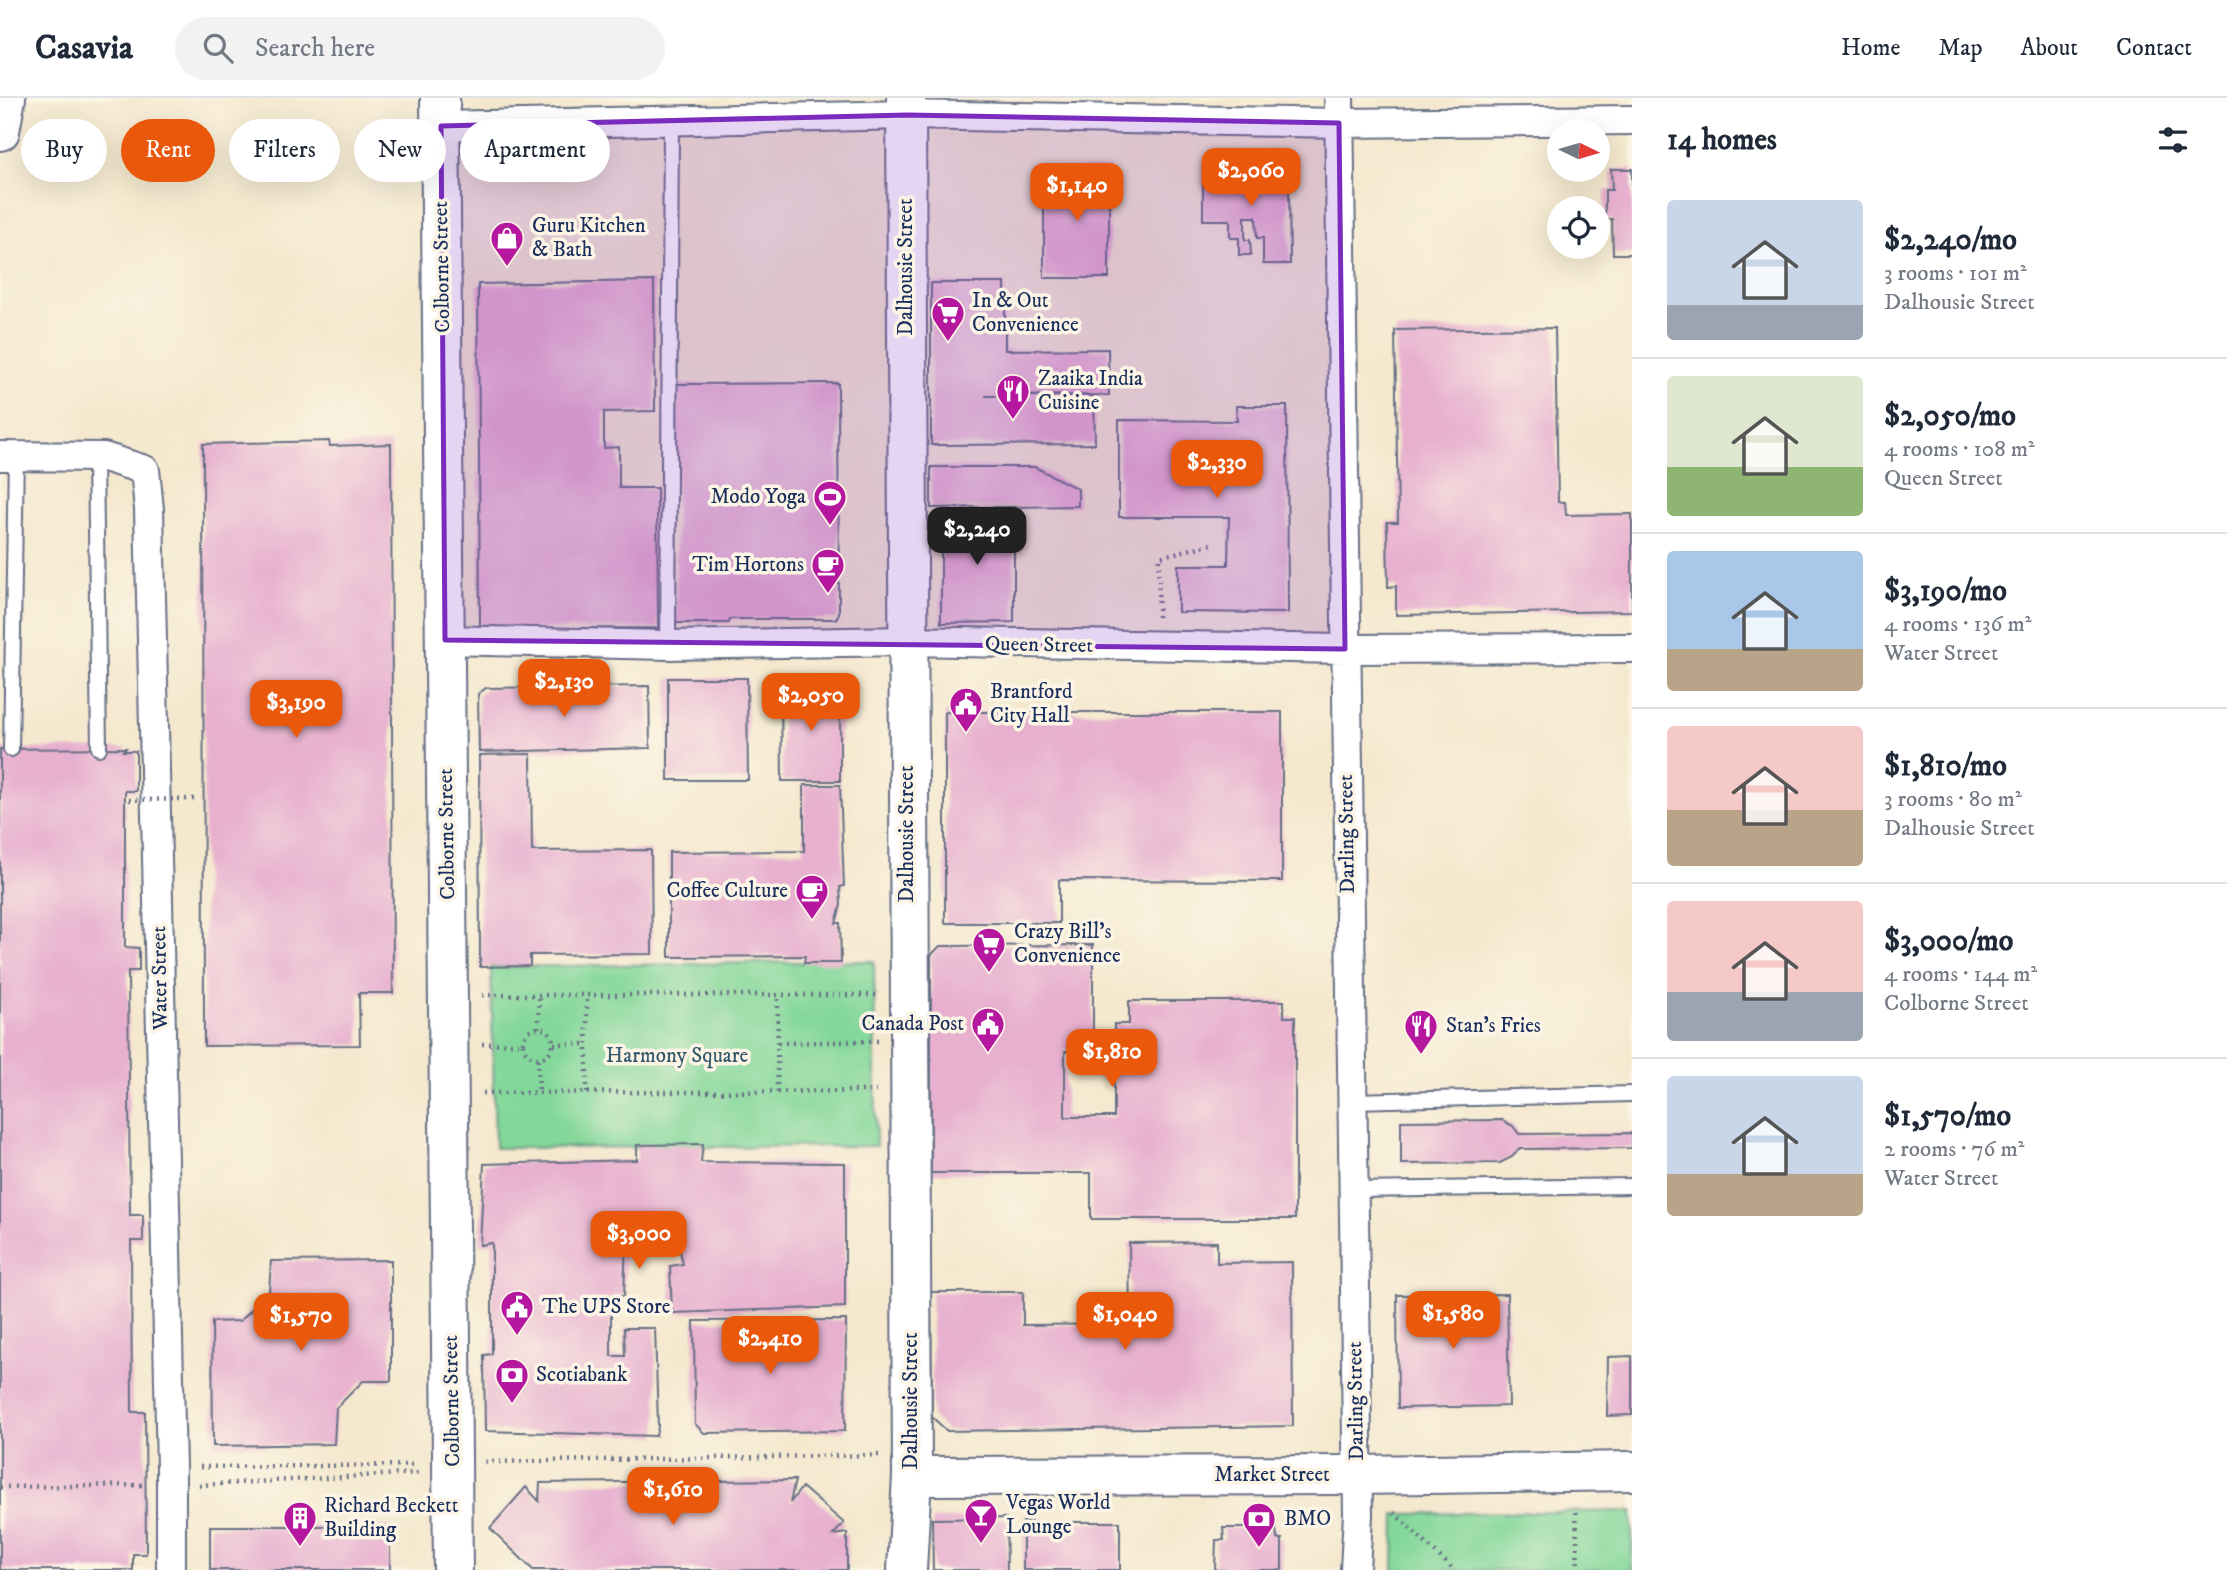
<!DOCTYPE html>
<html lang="en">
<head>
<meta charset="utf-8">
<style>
	body { margin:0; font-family:"IM FELL DW Pica",serif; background:#f2f2f3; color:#1f2937; height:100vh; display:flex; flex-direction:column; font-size:26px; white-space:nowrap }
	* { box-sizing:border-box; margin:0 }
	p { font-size:23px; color:#747a83 }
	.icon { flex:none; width:38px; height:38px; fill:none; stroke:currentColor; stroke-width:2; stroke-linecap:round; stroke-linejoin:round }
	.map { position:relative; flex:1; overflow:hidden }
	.drawer { display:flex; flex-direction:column; background:#fff; width:595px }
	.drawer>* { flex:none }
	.top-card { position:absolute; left:21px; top:21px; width:665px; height:63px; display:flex; gap:14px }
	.needle { width:46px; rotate:95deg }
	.fabs { position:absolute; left:1547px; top:21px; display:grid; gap:14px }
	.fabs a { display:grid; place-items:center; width:63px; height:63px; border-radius:50%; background:#fff; box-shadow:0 7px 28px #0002; font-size:35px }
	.price { position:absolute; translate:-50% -60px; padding:0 16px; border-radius:14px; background:#ea580c; color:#fff; font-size:23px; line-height:46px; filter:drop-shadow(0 2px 4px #0008) }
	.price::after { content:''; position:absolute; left:50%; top:42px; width:21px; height:16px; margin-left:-10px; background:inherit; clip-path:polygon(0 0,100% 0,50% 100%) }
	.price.current { background:#222; color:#fff }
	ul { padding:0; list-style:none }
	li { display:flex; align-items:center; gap:21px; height:175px; padding:0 35px }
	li+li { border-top:2px solid #e0e1e3 }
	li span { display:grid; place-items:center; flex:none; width:196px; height:140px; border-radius:7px; color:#555 }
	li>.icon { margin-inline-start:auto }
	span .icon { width:84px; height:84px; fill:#fffc; stroke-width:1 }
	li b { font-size:30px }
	h2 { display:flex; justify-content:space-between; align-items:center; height:84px; padding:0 35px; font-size:30px }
	.chip { padding:0 24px; border-radius:32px; background:#fff; box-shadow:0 7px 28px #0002; font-size:24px; line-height:63px }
	.chip.current { background:#ea580c; color:#fff }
	header { display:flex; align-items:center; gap:42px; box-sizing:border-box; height:98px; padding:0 35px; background:#fff; border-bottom:2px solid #e0e1e3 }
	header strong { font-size:33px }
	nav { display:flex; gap:38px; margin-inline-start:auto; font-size:24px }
	.search { width:490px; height:63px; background:#f2f2f3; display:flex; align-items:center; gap:18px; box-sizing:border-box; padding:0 24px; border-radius:38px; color:#747a83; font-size:26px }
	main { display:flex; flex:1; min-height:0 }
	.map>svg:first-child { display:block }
</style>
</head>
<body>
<header>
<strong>Casavia</strong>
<div class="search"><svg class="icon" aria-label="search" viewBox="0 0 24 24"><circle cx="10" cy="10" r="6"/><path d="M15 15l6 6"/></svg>Search here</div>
<nav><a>Home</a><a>Map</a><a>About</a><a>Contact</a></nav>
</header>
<main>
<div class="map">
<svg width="1632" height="1472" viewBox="0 0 1632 1472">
	<rect width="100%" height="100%" fill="#fcf5e5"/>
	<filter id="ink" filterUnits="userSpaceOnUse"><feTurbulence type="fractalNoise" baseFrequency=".0143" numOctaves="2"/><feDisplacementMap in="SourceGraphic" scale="14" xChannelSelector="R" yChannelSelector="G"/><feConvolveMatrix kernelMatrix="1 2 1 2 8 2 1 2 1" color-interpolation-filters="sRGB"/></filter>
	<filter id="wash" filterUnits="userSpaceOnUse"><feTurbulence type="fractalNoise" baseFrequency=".00686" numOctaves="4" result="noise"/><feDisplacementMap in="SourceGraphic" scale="28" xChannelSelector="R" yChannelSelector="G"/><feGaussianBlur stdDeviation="1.57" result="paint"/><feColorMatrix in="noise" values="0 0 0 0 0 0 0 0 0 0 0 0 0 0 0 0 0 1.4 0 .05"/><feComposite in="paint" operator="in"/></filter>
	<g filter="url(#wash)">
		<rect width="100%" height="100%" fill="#f4e8ce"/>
		<!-- green -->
		<path fill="#83d79a" stroke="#4f837c" stroke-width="2" d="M874,863L876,1048L495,1050L491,869Z
			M1632,1413V1472H1394L1395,1416Z"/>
		<g id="blocks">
			<!-- building -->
			<path fill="#e7b0cf" d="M1044,70H1109V180H1044Z
				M1203,70L1247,73V70H1286L1285,90H1289L1290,166H1263V140H1257L1256,119H1245V142H1250L1251,157H1239V140H1230V122H1203Z
				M1611,71H1632V156H1613L1612,121H1605V92H1612Z
				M654,183L655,313L604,314V350L619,349V390H657L658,530L480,531L478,186Z
				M931,185H1005V252L1108,251L1109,297L985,298H1094L1095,346L931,347Z
				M1555,230L1558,404H1565L1566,417L1632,416V513L1396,517V488L1388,489L1387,424H1398L1395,232Z
				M838,285L839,515L836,521H730L729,525H676V286Z
				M1236,308H1287L1288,515L1178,514V467H1228L1229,419H1119V322L1237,323Z
				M329,343L330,348L391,346L393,895H359L360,947L204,948L203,346Z
				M931,369H1035L1078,391V408L931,410Z
				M941,413H1014V524L941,525Z
				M668,580H747L748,682H668Z
				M781,586H832L840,591V683H782Z
				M649,588L650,650L479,654L478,596L486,590Z
				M945,614H1282V783L1059,782V825H945Z
				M126,650L123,653H136V693H125V849L139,850V873H128L130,1117H143V1143H131L132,1314H145L146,1456H133V1472H0V651Z
				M531,656L532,753L651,752L652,856L530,857V868L480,869L479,657Z
				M804,687H840L844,788L840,789L841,807L836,825H840L841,865H804L805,858L669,859V754L804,753Z
				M1093,847V953H1065V1019H1114V926H1129V903H1284V919H1295V1121H1091V1075H931V857L940,848Z
				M1502,1022L1513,1028L1519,1036L1632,1035V1050L1519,1051L1512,1059L1500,1065L1401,1066V1023Z
				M703,1046L701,1064L845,1065V1209L672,1215L670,1168L683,1166L678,1145L626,1144L624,1198H611V1258H625L624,1230H655L658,1328L656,1338L485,1333L484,1257L492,1256V1145L480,1147L484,1066L637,1062V1047Z
				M1217,1144V1165L1292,1164L1293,1328L947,1333L932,1319L931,1194H1023V1227L1130,1226L1129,1145Z
				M391,1162V1283H363L336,1310L334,1346L213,1348L212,1224L240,1223L269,1194L271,1163Z
				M1507,1196L1509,1308L1398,1310L1397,1197Z
				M846,1222L845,1333L704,1335L695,1326L694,1223Z
				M1632,1258V1317L1607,1318L1608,1259Z
				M795,1382L790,1405L802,1389L844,1425L833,1437L847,1435V1472H533L490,1430L526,1389L539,1403L540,1385Z
				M1006,1420L1007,1472H933L932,1421Z
				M1023,1424H1120V1472H1023Z
				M210,1428H390V1472H210Z
				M1223,1430H1276L1277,1441H1282V1472H1215L1216,1442H1224Z"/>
		</g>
	</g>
	<g filter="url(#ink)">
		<use href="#blocks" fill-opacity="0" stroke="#677085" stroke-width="2"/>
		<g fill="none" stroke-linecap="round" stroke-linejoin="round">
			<defs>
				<path id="service" d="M95,359L99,650
					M668,547L671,24
					M11,651L16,358
					M1351,1003L1632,996
					M1352,1092L1632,1088"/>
				<path id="minor" d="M1339,0L1358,1416L1355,1472
					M441,28L907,17L1339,25L1632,22
					M0,358L104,359L145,372L149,411L171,1370V1472
					M445,542L668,547L906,543L1345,551L1632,550"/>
				<path id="secondary" d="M440,0L453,1472
					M906,0L912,1378L907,1472
					M0,33L6,0
					M912,1378L1357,1377L1632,1373"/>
			</defs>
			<!-- service casing -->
			<use href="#service" stroke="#677085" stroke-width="18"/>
			<!-- minor casing -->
			<use href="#minor" stroke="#677085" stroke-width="32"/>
			<!-- secondary casing -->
			<use href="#secondary" stroke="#677085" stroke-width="42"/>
			<!-- path -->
			<path stroke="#677085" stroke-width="4.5" stroke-dasharray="2 5" stroke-linecap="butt" d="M1158,519L1159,459L1212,446
				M482,897H876
				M523 945a15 15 0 1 1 30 0a15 15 0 1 1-30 0Z
				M538,930L539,897
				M778,945L878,943
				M482,946L523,945
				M554,946H587
				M538,961L539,995
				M777,994L778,897
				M483,995L876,993
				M587,995V898
				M485,1364L879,1357
				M200,1369L417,1367
				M199,1387L418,1375
				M0,1389L142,1387
				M1576,1414L1578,1472
				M1394,1415L1454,1472"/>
			<!-- service -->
			<use href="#service" stroke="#fff" stroke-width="14"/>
			<!-- minor -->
			<use href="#minor" stroke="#fff" stroke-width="28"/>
			<!-- secondary -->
			<use href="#secondary" stroke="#fff" stroke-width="38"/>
			<!-- path-bridge -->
			<path stroke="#677085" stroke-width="4.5" stroke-dasharray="2 5" stroke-linecap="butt" d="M129,702L195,701"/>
		</g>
	</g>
	<!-- marked area -->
	<path fill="#7b2cbf" fill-opacity="0.2" stroke="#7b2cbf" stroke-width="5" stroke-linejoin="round" d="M907,17L1339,25L1345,551L445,542L441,28Z"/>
	<!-- icons -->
	<defs>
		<symbol id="shop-pin" viewBox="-11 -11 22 30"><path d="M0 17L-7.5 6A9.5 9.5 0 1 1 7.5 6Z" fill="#b5179e" stroke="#fcf5e5"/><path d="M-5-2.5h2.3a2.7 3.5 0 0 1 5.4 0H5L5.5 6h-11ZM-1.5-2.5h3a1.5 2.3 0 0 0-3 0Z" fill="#fff"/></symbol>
		<symbol id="supermarket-pin" viewBox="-11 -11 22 30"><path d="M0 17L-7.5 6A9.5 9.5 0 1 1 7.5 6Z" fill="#b5179e" stroke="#fcf5e5"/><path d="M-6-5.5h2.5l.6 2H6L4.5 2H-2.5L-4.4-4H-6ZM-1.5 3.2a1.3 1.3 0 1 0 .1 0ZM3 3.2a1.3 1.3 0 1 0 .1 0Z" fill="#fff"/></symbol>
		<symbol id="restaurant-pin" viewBox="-11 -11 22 30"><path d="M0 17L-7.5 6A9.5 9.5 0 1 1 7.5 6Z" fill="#b5179e" stroke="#fcf5e5"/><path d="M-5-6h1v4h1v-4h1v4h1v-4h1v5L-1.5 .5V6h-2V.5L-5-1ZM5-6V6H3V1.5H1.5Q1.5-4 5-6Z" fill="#fff"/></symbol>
		<symbol id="stadium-pin" viewBox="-11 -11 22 30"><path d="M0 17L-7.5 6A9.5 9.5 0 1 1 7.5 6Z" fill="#b5179e" stroke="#fcf5e5"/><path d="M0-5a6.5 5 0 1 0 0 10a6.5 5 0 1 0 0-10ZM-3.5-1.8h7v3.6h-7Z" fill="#fff"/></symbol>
		<symbol id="cafe-pin" viewBox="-11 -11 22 30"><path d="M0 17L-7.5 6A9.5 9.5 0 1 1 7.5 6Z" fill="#b5179e" stroke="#fcf5e5"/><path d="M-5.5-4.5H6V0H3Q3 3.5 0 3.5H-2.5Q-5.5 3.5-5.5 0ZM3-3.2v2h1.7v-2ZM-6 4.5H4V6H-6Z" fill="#fff"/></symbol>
		<symbol id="civic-pin" viewBox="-11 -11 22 30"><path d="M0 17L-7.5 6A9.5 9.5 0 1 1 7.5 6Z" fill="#b5179e" stroke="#fcf5e5"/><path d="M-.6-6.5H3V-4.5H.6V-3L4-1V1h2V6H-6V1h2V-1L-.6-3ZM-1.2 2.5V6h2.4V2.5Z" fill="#fff"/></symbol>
		<symbol id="bank-pin" viewBox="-11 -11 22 30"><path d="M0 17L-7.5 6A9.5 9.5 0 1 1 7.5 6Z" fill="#b5179e" stroke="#fcf5e5"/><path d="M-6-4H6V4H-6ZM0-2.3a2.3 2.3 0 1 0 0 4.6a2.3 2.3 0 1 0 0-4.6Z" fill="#fff"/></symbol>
		<symbol id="bar-pin" viewBox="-11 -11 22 30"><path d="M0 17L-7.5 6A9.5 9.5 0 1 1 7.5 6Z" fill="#b5179e" stroke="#fcf5e5"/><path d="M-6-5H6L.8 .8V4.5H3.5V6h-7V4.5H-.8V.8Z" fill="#fff"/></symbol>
		<symbol id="building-pin" viewBox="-11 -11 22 30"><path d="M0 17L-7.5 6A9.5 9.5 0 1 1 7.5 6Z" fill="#b5179e" stroke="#fcf5e5"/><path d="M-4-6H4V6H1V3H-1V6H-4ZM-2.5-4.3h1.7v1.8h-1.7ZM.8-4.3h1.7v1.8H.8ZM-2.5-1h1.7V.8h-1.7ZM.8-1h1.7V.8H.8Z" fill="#fff"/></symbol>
	</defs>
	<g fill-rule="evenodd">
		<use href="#shop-pin" x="488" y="121" width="38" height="52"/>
		<use href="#supermarket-pin" x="929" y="196" width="38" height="52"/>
		<use href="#restaurant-pin" x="994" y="274" width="38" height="52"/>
		<use href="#stadium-pin" x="811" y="380" width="38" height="52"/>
		<use href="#cafe-pin" x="809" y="448" width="38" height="52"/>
		<use href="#civic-pin" x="947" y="587" width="38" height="52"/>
		<use href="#cafe-pin" x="793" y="774" width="38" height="52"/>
		<use href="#supermarket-pin" x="970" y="827" width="38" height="52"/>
		<use href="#civic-pin" x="969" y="907" width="38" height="52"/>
		<use href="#restaurant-pin" x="1402" y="909" width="38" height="52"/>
		<use href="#civic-pin" x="498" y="1190" width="38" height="52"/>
		<use href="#bank-pin" x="493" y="1258" width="38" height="52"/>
		<use href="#bar-pin" x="962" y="1398" width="38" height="52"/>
		<use href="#building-pin" x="281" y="1401" width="38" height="52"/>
		<use href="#bank-pin" x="1240" y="1402" width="38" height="52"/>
	</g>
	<g text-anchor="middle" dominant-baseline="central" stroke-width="7" stroke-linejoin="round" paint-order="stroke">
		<!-- poi labels -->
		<g font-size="21" fill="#1b2f5e" stroke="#fcf5e5" text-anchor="start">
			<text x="532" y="128">Guru Kitchen<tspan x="532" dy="24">&amp; Bath</tspan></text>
			<text x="972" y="203">In &amp; Out<tspan x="972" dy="24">Convenience</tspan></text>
			<text x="1038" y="281">Zaaika India<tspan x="1038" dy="24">Cuisine</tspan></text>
			<text x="806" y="399" text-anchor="end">Modo Yoga</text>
			<text x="804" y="467" text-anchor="end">Tim Hortons</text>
			<text x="990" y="594">Brantford<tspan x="990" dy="24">City Hall</tspan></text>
			<text x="788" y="793" text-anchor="end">Coffee Culture</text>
			<text x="1014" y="834">Crazy Bill's<tspan x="1014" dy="24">Convenience</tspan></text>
			<text x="964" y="926" text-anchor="end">Canada Post</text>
			<text x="1446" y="928">Stan's Fries</text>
			<text x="542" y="1209">The UPS Store</text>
			<text x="536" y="1277">Scotiabank</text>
			<text x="1006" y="1405">Vegas World<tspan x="1006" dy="24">Lounge</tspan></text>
			<text x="324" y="1408">Richard Beckett<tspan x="324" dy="24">Building</tspan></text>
			<text x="1284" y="1421">BMO</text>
		</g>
		<!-- street labels -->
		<g font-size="21" fill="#1b2f5e" stroke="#fcf5e5">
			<text transform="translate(442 169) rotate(-91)">Colborne Street</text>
			<text transform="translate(906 169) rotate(-90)">Dalhousie Street</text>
			<text transform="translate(1039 547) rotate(1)">Queen Street</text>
			<text transform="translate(447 736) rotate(-91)">Colborne Street</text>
			<text transform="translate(907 736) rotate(-90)">Dalhousie Street</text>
			<text transform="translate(1347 736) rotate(-91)">Darling Street</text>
			<text transform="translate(160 880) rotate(-91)">Water Street</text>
			<text transform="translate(452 1303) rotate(-91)">Colborne Street</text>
			<text transform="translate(911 1303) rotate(-90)">Dalhousie Street</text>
			<text transform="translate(1356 1303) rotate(-91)">Darling Street</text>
			<text x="1272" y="1377">Market Street</text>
		</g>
		<!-- park labels -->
		<g font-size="21" fill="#35596d" stroke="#fcf5e5">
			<text x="677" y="958">Harmony Square</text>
		</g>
	</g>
</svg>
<div class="fabs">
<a><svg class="needle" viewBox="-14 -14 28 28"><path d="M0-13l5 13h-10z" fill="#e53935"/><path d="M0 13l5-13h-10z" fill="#747a83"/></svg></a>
<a><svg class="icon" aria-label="locate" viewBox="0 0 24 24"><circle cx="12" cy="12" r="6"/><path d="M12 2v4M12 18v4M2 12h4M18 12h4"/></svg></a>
</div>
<b class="price" style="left:1251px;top:110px">$2,060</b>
<b class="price" style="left:1077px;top:125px">$1,140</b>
<b class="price" style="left:1217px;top:402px">$2,330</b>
<b class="price current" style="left:977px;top:469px">$2,240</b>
<b class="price" style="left:564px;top:621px">$2,130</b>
<b class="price" style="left:811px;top:635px">$2,050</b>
<b class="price" style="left:296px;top:642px">$3,190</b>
<b class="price" style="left:1112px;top:991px">$1,810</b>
<b class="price" style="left:639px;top:1173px">$3,000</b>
<b class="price" style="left:1453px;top:1253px">$1,580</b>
<b class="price" style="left:1125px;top:1254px">$1,040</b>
<b class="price" style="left:301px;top:1255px">$1,570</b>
<b class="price" style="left:770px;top:1278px">$2,410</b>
<b class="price" style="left:673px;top:1429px">$1,610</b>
<div class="top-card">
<a class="chip">Buy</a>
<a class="chip current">Rent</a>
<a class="chip">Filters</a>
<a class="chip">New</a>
<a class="chip">Apartment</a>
</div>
</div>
<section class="drawer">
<h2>14 homes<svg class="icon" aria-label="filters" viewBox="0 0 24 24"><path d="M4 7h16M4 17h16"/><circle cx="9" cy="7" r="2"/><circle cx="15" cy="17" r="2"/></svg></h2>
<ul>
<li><span style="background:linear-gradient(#c9d6e8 75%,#9aa5b1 0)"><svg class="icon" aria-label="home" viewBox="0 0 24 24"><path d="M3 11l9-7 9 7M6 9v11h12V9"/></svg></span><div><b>$2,240/mo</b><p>3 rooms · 101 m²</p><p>Dalhousie Street</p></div></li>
<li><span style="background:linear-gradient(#dfe7d0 65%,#8fb573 0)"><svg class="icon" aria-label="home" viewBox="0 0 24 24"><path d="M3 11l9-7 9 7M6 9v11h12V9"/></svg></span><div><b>$2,050/mo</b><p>4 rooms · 108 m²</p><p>Queen Street</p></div></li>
<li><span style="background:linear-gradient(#a9c7e8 70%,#b9a48a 0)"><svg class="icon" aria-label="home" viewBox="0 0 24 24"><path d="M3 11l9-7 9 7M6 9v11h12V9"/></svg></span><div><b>$3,190/mo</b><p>4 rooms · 136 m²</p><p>Water Street</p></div></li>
<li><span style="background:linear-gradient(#f6c9c9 60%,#b9a48a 0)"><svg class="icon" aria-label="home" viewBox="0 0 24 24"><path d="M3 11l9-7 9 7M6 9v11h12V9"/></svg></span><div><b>$1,810/mo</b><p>3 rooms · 80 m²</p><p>Dalhousie Street</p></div></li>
<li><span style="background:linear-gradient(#f6c9c9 65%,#9aa5b1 0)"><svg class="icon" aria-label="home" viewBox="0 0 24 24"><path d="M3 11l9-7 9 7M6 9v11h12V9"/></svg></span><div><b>$3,000/mo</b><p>4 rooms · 144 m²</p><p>Colborne Street</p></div></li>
<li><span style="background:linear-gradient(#c9d6e8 70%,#b9a48a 0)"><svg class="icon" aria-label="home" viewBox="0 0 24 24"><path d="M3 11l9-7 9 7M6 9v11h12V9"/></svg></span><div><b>$1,570/mo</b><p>2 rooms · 76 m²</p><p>Water Street</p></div></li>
</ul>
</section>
</main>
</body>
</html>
